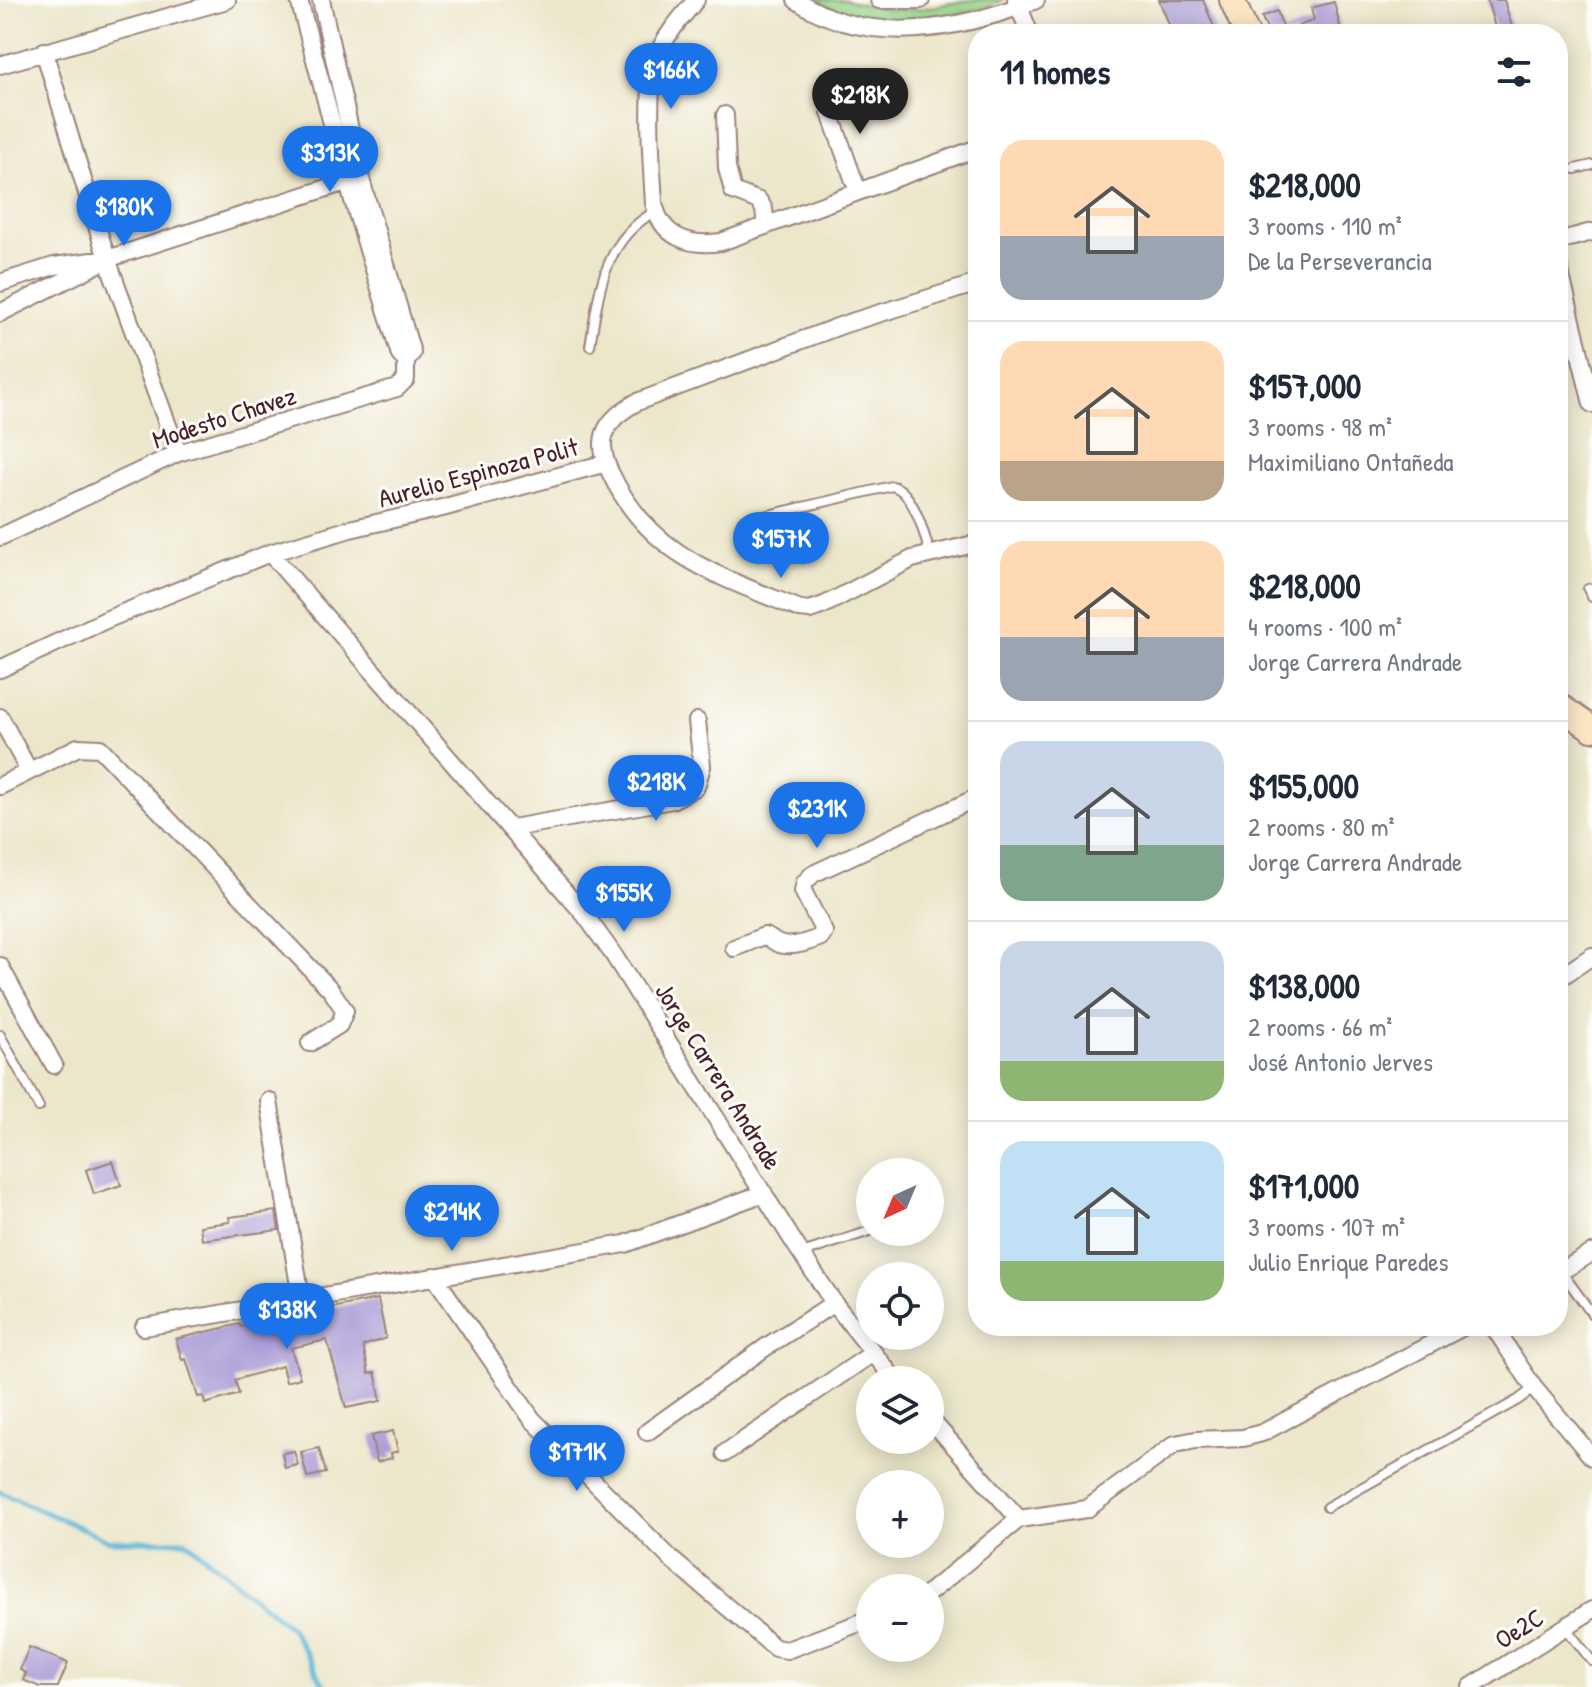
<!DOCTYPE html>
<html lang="en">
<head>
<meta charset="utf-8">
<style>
	body { margin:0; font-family:"Patrick Hand",sans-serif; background:#f2f2f3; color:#1f2937; height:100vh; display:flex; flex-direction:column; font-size:30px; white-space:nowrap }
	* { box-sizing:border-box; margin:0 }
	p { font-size:26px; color:#747a83 }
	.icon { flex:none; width:44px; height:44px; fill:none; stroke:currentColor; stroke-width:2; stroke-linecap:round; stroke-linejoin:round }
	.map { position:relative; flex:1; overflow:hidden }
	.details { position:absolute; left:968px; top:24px; width:600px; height:1312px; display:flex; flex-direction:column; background:#fff; border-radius:32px; box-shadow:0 4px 20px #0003 }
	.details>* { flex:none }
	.needle { width:52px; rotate:224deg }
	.tools { position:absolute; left:856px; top:1158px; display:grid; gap:16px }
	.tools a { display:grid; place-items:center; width:88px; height:88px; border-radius:50%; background:#fff; box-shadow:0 4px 20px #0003; font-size:40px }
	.price { position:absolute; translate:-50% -68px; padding:0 18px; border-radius:28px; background:#1a73e8; color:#fff; font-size:26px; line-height:52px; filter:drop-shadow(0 2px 4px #0008) }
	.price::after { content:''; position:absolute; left:50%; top:48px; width:24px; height:18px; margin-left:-12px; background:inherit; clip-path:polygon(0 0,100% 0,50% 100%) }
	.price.active { background:#222; color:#fff }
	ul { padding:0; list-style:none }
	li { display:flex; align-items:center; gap:24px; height:200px; padding:0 32px }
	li+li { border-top:2px solid #e0e1e3 }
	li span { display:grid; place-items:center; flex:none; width:224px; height:160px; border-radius:24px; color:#555 }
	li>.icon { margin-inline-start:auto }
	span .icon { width:96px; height:96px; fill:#fffc; stroke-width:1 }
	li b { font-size:34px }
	h2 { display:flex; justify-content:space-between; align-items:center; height:96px; padding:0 32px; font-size:34px }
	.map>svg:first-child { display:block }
</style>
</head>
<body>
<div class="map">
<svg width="1592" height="1687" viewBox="0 0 1592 1687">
	<rect width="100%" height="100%" fill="#fdfcf7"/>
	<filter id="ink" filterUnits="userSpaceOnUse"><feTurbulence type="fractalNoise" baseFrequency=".0125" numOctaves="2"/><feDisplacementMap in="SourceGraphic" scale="16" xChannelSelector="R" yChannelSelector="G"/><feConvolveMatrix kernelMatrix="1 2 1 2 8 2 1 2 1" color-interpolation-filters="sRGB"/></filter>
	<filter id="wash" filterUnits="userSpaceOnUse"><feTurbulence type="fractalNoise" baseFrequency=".006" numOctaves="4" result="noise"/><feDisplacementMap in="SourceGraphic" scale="32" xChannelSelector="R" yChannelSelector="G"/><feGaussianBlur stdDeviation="1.8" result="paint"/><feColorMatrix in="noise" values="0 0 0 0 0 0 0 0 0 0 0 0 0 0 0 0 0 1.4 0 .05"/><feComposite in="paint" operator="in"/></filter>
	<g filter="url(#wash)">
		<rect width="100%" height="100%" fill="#ece6ca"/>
		<!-- green -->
		<path fill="#94d187" stroke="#6f7859" stroke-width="2" d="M811,0H845L890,10L920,9L969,0H1003C993,6 980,9 968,12C914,27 862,23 811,0Z"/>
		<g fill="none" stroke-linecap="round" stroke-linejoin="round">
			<!-- stream -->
			<path stroke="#58b5d6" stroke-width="5" d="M0,1492L110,1541H186L291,1628L325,1687"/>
		</g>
		<g id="blocks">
			<!-- building -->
			<path fill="#ac9ed8" d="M1159,0H1203L1217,34H1173Z
				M1487,0H1504L1514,34H1497Z
				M1334,2L1342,34H1269L1262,17L1277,11L1285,32L1314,20L1311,8Z
				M113,1161L121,1185L94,1194L86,1170Z
				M276,1211L279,1230L202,1240L200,1226L230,1222L229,1217Z
				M378,1299L386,1338L363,1346L369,1374L375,1372L381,1401L346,1408L327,1340L291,1348L300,1378L286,1382L282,1366L235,1380L239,1394L205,1404L203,1396L198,1397L186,1359L182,1360L176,1339L240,1324L241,1327L279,1317L281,1322L321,1313L320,1310Z
				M393,1431L398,1451L391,1453L392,1458L377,1462L371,1436Z
				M319,1448L326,1473L307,1477L301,1452Z
				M294,1451L298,1465L285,1468L282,1453Z
				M29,1647L68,1663L58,1687H40L23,1680L26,1673L20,1670Z"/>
		</g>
	</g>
	<g filter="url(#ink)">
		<use href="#blocks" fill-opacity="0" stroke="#9b827a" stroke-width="2"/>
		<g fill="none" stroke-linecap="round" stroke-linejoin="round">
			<defs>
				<path id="lane" d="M1575,169L1592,165
					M590,346C599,292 603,240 656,211
					M743,521L892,486C913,490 925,535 930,555
					M1592,588L1588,589L1592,597
					M0,1035L39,1107
					M802,1253L870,1231
					M1561,1271L1592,1314
					M1327,1507L1518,1400L1534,1388
					M1565,1627L1592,1661"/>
				<path id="street" d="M299,0L349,187L400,355L406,361
					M696,0C682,17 666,34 657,56C645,85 652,168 654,203C661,237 689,247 721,242L978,148
					M796,0C867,48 962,30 1036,0
					M879,0H921
					M1016,0L1030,34
					M44,51L107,259L178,453
					M0,65L227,0
					M830,113L858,192
					M725,115L727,168L733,191L759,201L764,209L766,226
					M1558,241L1592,232
					M1558,263L1592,404
					M0,283L54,266L107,259L355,179
					M978,283L845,324L637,402C606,419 594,438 610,472C649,556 719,576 800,609L810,610L824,605L912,559L978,543
					M0,313L98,264
					M0,537L178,453L397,388L406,379V361L412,353L362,183L321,0
					M270,553L585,915L613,954L795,1244L834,1303L895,1380
					M0,669L108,619L270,553L350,529L442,508L606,463
					M0,717L29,771
					M0,786L78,747L100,748L331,990L345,1011L339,1025L310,1043
					M512,828L672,800L696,787L702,766L697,721
					M734,948L764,936C769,937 772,940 775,942C787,950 809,942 821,937L824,932L803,891L805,882L813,874L978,797
					M0,966L54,1065
					M1558,979L1592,956
					M269,1101L301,1298
					M1558,1273L1592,1253
					M434,1276L532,1419L671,1559L775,1648L787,1650L870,1619
					M1493,1326L1534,1388L1592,1457
					M144,1327L625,1244L764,1193
					M930,1419L1019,1519
					M647,1432L766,1347L834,1303
					M725,1453L873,1353
					M1019,1519L1087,1509L1175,1444L1196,1440L1243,1438L1262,1433L1465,1326
					M930,1592L1019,1519
					M1471,1687L1592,1610"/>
				<path id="secondary" d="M1232,0L1247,34
					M1558,705L1592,729"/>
			</defs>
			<!-- lane casing -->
			<use href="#lane" stroke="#9b827a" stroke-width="12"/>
			<!-- street casing -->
			<use href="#street" stroke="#9b827a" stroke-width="20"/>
			<!-- secondary casing -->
			<use href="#secondary" stroke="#9b827a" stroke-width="28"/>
			<!-- lane -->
			<use href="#lane" stroke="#fff" stroke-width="8"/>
			<!-- street -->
			<use href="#street" stroke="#fff" stroke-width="16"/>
			<!-- secondary -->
			<use href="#secondary" stroke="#fbe6c4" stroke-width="24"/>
		</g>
	</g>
	<g text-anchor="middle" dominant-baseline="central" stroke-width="6" stroke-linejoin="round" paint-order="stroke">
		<!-- street labels -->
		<g font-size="26" fill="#4a1f2b" stroke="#fdfcf7">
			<text transform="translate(224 417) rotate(-18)">Modesto Chavez</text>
			<text transform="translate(478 472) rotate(-15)">Aurelio Espinoza Polit</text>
			<text transform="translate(719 1076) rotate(58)">Jorge Carrera Andrade</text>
			<text transform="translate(1519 1628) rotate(-32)">Oe2C</text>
		</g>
	</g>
</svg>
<div class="tools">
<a><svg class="needle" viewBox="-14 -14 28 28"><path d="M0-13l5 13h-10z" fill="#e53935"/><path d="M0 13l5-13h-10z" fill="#747a83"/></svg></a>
<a><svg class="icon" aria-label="locate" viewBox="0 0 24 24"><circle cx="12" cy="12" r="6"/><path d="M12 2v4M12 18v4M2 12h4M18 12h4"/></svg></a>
<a><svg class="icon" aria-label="layers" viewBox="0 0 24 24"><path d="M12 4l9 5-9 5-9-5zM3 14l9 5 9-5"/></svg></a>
<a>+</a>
<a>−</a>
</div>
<b class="price" style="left:671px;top:111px">$166K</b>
<b class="price active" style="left:860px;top:136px">$218K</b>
<b class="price" style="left:330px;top:194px">$313K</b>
<b class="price" style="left:124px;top:248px">$180K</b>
<b class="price" style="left:781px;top:580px">$157K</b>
<b class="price" style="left:656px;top:823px">$218K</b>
<b class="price" style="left:817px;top:850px">$231K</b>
<b class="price" style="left:624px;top:934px">$155K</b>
<b class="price" style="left:452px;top:1253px">$214K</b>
<b class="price" style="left:287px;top:1351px">$138K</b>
<b class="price" style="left:577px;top:1493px">$171K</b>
<section class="details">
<h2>11 homes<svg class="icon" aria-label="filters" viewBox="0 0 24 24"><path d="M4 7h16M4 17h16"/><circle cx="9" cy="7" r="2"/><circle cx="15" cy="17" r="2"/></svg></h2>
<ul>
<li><span style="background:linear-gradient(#ffd9b3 60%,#9aa5b1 0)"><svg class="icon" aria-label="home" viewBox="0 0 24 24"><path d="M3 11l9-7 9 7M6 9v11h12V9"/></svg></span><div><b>$218,000</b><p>3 rooms · 110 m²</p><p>De la Perseverancia</p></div></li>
<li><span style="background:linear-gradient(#ffd9b3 75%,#b9a48a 0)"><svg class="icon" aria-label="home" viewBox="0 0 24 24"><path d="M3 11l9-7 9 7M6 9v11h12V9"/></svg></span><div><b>$157,000</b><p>3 rooms · 98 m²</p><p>Maximiliano Ontañeda</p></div></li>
<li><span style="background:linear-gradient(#ffd9b3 60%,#9aa5b1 0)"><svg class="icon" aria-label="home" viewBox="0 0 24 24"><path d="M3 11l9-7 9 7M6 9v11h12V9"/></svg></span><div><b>$218,000</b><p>4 rooms · 100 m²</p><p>Jorge Carrera Andrade</p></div></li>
<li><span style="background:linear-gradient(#c9d6e8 65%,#7fa58c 0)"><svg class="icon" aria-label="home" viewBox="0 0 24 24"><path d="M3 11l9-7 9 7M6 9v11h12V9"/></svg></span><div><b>$155,000</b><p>2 rooms · 80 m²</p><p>Jorge Carrera Andrade</p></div></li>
<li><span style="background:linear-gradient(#c9d6e8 75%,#8fb573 0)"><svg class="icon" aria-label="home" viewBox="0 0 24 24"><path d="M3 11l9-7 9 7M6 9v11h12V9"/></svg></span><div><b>$138,000</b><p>2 rooms · 66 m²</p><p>José Antonio Jerves</p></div></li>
<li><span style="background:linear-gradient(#bfe0f5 75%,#8fb573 0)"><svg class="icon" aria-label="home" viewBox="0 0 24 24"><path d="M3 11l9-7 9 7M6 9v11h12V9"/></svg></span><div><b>$171,000</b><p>3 rooms · 107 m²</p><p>Julio Enrique Paredes</p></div></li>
</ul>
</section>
</div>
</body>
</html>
